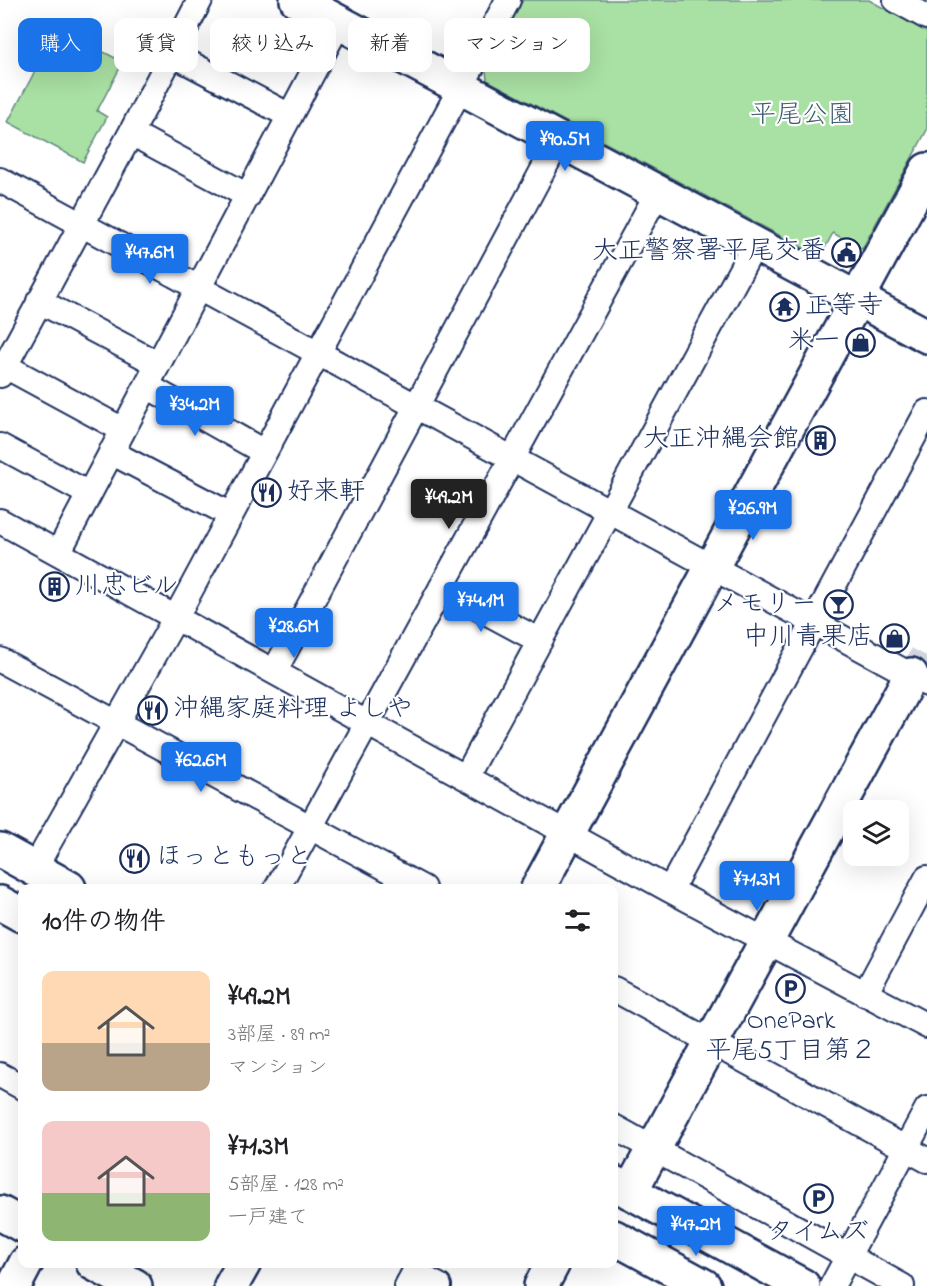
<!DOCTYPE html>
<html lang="ja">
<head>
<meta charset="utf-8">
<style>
	body { margin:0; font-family:"Indie Flower","Klee One",sans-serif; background:#f6f6f6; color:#202124; height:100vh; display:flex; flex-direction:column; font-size:22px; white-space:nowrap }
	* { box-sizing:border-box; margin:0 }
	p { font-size:20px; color:#757577 }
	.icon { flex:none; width:33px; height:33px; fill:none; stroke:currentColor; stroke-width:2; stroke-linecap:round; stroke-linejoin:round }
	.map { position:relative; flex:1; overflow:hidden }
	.side { position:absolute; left:18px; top:884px; width:600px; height:384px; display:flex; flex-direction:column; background:#fff; border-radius:12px; box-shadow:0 6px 24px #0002 }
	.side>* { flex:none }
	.guide { position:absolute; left:18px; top:18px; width:600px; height:54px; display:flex; gap:12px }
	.buttons { position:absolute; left:843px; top:800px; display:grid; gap:12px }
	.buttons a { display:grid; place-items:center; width:66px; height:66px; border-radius:12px; background:#fff; box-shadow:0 6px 24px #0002; font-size:30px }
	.price { position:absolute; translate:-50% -51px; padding:0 14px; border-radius:6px; background:#1a73e8; color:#fff; font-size:20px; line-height:39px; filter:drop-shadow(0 2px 3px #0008) }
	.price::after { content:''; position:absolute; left:50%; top:36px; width:18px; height:14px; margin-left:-9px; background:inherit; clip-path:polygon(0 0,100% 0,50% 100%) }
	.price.on { background:#222; color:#fff }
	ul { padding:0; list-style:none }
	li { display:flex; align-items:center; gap:18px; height:150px; padding:0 24px }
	li span { display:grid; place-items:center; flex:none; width:168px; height:120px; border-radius:12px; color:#555 }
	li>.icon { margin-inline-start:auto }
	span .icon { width:72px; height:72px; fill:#fffc; stroke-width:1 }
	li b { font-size:26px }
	h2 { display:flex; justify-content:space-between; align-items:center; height:72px; padding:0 24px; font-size:26px }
	.pill { padding:0 21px; border-radius:12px; background:#fff; box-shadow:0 6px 24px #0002; font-size:21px; line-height:54px }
	.pill.on { background:#1a73e8; color:#fff }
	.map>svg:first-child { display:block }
</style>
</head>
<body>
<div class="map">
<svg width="927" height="1286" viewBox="0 0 927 1286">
	<rect width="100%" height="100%" fill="#fff"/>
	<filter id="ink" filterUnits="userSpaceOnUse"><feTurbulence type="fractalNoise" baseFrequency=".0167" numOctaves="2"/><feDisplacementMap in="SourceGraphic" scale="12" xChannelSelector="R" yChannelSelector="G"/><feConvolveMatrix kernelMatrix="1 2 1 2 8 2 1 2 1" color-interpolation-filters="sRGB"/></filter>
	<g filter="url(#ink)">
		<!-- green -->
		<path fill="#a9e0a3" stroke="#628880" stroke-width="1.5" d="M523,0H869L927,32V130L862,249L833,233L820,257L487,80L486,70Z
			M63,31L123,62L97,111L107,117L83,162L8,122L52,39Z"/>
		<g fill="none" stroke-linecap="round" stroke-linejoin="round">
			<!-- street-tunnel -->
			<path stroke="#d1d5df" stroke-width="24" stroke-dasharray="24 12" stroke-linecap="butt" d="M911,675L927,645"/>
			<defs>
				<path id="street" d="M896,0L927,17
					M172,54L290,116
					M131,133L248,196
					M0,180L927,684
					M39,301L158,364
					M5,366L123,430
					M0,375L131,133L200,0
					M147,386L264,452
					M0,446L89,494
					M111,452L231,515
					M0,521L670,890L927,1026
					M58,553L339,23
					M441,588L540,641
					M0,660L423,888
					M274,672L559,140
					M466,777L755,244
					M34,869L176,617L508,0
					M277,888L658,192
					M670,890L927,412
					M614,989L927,1160
					M865,994L927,878
					M0,1075L22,1087
					M614,1127L902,1286
					M407,1286L414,1273L439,1286
					M832,1286L927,1109"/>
				<path id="secondary" d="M297,0L927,336
					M0,850L69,888
					M538,888L927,170
					M0,903L22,915
					M614,1183L803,1286
					M630,1192L911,675
					M0,1213L22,1225
					M614,1237L704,1286
					M93,1263L135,1286
					M14,1286L26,1263
					M231,1286L244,1263
					M541,1286L553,1263"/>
			</defs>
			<!-- street casing -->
			<use href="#street" stroke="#1b2f5e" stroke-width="28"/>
			<!-- secondary casing -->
			<use href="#secondary" stroke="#1b2f5e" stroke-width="38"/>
			<!-- street -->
			<use href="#street" stroke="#fff" stroke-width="24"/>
			<!-- secondary -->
			<use href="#secondary" stroke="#fff" stroke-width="33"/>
		</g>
	</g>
	<!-- icons -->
	<defs>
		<symbol id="civic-ring" viewBox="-11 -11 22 22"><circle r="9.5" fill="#fff" stroke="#1b2f5e" stroke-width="1.5"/><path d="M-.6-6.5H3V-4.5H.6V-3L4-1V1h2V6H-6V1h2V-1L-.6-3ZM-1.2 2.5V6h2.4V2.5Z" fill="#1b2f5e"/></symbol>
		<symbol id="temple-ring" viewBox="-11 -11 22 22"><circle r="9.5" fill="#fff" stroke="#1b2f5e" stroke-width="1.5"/><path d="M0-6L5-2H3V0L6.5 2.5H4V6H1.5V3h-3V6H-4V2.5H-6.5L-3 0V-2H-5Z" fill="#1b2f5e"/></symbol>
		<symbol id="shop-ring" viewBox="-11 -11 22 22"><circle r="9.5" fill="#fff" stroke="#1b2f5e" stroke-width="1.5"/><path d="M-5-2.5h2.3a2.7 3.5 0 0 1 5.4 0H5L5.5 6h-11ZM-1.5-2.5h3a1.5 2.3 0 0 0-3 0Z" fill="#1b2f5e"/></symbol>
		<symbol id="building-ring" viewBox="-11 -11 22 22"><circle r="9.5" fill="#fff" stroke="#1b2f5e" stroke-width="1.5"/><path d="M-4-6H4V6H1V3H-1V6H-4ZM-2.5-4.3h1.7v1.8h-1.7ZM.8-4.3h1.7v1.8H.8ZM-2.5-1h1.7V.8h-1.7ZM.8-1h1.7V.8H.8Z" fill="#1b2f5e"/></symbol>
		<symbol id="restaurant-ring" viewBox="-11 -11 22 22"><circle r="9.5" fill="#fff" stroke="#1b2f5e" stroke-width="1.5"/><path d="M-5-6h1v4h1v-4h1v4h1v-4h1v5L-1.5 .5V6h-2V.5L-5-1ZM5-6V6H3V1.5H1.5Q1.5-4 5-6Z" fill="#1b2f5e"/></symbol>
		<symbol id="bar-ring" viewBox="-11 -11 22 22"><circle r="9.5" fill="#fff" stroke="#1b2f5e" stroke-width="1.5"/><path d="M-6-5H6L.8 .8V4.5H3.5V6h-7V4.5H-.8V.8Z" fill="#1b2f5e"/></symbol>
		<symbol id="parking-ring" viewBox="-11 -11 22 22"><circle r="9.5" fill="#fff" stroke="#1b2f5e" stroke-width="1.5"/><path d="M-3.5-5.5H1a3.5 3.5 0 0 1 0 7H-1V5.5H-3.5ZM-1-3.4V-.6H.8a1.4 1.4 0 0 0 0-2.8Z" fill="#1b2f5e"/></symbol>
	</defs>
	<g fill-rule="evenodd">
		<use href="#civic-ring" x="830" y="236" width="33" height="33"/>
		<use href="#temple-ring" x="768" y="290" width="33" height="33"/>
		<use href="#shop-ring" x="844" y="326" width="33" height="33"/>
		<use href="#building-ring" x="804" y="424" width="33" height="33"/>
		<use href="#restaurant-ring" x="250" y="476" width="33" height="33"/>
		<use href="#building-ring" x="38" y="570" width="33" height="33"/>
		<use href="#bar-ring" x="822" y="588" width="33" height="33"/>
		<use href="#shop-ring" x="878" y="622" width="33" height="33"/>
		<use href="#restaurant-ring" x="136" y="694" width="33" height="33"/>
		<use href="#restaurant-ring" x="118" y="842" width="33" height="33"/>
		<use href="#parking-ring" x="774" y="972" width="33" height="33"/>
		<use href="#parking-ring" x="802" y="1182" width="33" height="33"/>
	</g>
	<g text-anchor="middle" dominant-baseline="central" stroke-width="4.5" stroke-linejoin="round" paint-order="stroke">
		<!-- park labels -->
		<g font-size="26" fill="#3e5b6f" stroke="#fff">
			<text x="802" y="116">平尾公園</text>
		</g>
		<!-- poi labels -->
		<g font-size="26" fill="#1b2f5e" stroke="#fff" text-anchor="end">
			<text x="826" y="252">大正警察署平尾交番</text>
			<text x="805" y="307" text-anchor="start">正等寺</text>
			<text x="840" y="342">米一</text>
			<text x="799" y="440">大正沖縄会館</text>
			<text x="287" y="493" text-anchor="start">好来軒</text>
			<text x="75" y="587" text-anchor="start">川忠ビル</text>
			<text x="817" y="605">メモリー</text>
			<text x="873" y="638">中川青果店</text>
			<text x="173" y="710" text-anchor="start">沖縄家庭料理 よしや</text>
			<text x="156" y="858" text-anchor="start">ほっともっと</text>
			<text x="791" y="1022" text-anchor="middle">OnePark<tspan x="791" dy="30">平尾5丁目第２</tspan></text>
			<text x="818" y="1233" text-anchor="middle">タイムズ</text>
		</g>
	</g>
</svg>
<div class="buttons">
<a><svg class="icon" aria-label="layers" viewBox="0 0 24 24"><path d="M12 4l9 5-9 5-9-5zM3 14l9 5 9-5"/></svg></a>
</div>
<b class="price" style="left:565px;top:172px">¥90.5M</b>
<b class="price" style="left:150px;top:285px">¥47.6M</b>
<b class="price" style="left:195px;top:437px">¥34.2M</b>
<b class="price on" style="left:449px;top:530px">¥49.2M</b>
<b class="price" style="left:753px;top:541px">¥26.9M</b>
<b class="price" style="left:481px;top:633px">¥74.1M</b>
<b class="price" style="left:294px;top:659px">¥28.6M</b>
<b class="price" style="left:201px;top:793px">¥62.6M</b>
<b class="price" style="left:757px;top:912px">¥71.3M</b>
<b class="price" style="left:696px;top:1257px">¥47.2M</b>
<div class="guide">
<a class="pill on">購入</a>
<a class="pill">賃貸</a>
<a class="pill">絞り込み</a>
<a class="pill">新着</a>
<a class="pill">マンション</a>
</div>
<section class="side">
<h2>10件の物件<svg class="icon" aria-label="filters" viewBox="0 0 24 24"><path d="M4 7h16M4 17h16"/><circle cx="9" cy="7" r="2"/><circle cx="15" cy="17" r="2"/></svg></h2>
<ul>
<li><span style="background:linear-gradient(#ffd9b3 60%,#b9a48a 0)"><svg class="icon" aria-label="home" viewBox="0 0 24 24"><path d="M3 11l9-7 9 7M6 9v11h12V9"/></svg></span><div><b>¥49.2M</b><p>3部屋 · 89 m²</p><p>マンション</p></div></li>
<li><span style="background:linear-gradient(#f6c9c9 60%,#8fb573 0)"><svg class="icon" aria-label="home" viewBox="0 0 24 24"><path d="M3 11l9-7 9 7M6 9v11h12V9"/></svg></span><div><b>¥71.3M</b><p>5部屋 · 128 m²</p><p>一戸建て</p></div></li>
</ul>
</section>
</div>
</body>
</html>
